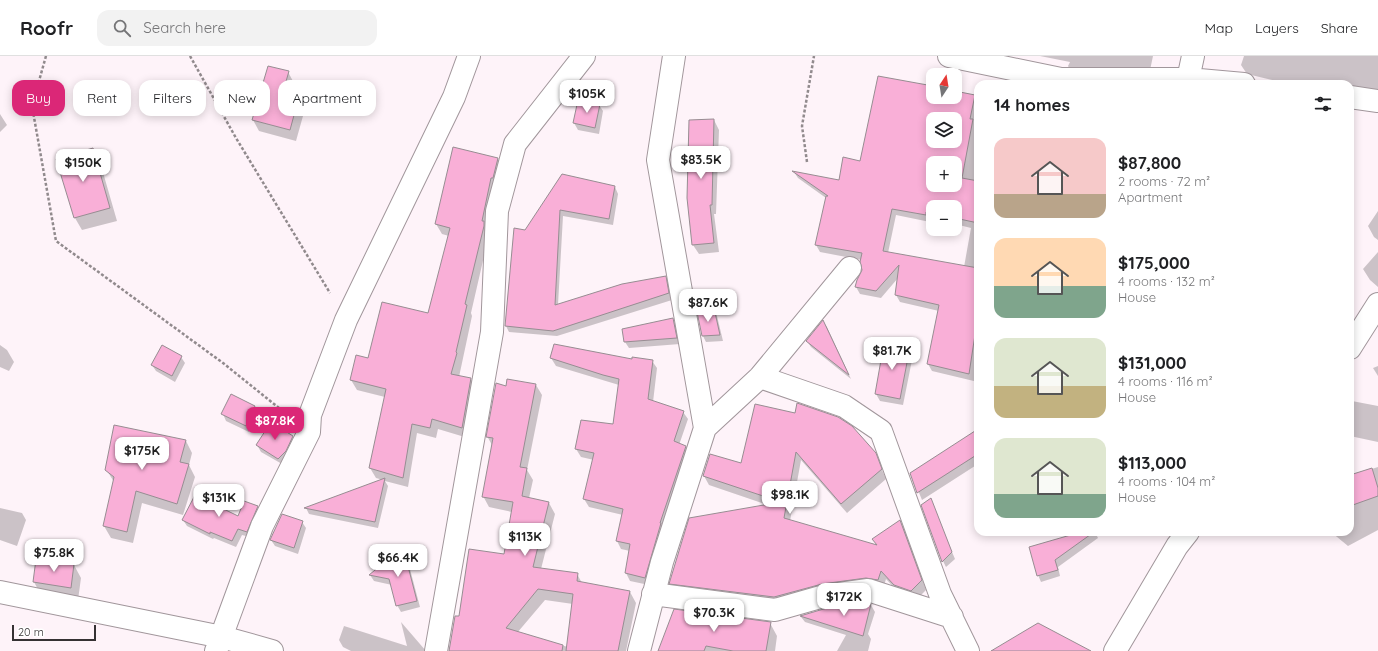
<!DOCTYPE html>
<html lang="en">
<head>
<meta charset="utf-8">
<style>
	body { margin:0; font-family:Quicksand,sans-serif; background:#f2f2f2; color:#202124; height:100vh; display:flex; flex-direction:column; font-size:15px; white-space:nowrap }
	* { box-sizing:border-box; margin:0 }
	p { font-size:13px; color:#757577 }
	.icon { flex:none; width:22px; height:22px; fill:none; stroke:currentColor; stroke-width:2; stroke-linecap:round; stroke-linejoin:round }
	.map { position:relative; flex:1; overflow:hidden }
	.details { position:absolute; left:974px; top:24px; width:380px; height:456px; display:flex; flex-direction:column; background:#fff; border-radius:12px; box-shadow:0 2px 10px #0003 }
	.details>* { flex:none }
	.guide { position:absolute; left:12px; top:24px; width:380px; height:36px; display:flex; gap:8px }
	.needle { width:26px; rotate:12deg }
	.buttons { position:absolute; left:926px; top:12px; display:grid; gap:8px }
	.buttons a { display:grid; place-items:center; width:36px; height:36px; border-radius:8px; background:#fff; box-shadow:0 2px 10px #0003; font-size:20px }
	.scale { position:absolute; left:12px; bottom:10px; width:84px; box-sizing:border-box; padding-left:4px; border:2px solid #353133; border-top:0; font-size:11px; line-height:14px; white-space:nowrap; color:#353133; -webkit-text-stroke:3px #fff; paint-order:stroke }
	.price { position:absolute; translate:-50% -34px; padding:0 9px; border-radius:8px; background:#fff; color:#222; font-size:13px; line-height:26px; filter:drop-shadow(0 1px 2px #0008) }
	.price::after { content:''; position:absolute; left:50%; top:24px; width:12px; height:9px; margin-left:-6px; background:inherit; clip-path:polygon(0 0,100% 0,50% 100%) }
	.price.current { background:#db2777; color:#fff }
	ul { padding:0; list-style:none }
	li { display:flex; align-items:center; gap:12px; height:100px; padding:0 20px }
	li span { display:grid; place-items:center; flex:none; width:112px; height:80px; border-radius:12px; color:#555 }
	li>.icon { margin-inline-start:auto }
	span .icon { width:48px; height:48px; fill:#fffc; stroke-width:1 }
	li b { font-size:17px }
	h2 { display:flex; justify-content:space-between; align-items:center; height:48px; padding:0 20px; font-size:17px }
	.chip { padding:0 14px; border-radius:12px; background:#fff; box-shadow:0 2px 10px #0003; font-size:14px; line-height:36px }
	.chip.current { background:#db2777; color:#fff }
	header { display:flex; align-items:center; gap:24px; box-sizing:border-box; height:56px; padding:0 20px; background:#fff; border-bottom:1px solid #e0e0e0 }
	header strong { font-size:19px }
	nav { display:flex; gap:22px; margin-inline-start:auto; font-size:14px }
	.search { width:280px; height:36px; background:#f2f2f2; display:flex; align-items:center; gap:10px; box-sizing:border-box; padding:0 14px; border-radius:12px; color:#757577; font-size:15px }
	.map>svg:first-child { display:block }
</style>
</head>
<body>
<header>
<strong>Roofr</strong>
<div class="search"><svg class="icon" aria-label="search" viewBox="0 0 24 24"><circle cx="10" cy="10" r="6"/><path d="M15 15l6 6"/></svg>Search here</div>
<nav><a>Map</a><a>Layers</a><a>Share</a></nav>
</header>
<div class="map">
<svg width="1378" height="595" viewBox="0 0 1378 595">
	<rect width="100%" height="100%" fill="#fef3f9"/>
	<!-- shadow -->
	<path fill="#0003" fill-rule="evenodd" d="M1040,0H1153L1149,19H1073L1068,10L1070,6Z
		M1244,0H1378V41L1350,39V28H1289L1247,18L1241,9Z
		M288,16L294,27L289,47L297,49L303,60L296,85L259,75L253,64Z
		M933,32V41H955V36L978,41V326L932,315L928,308L939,255L900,246L896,239L898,222L881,242L860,238L856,231L863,215L862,204L820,196L816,189L826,142L798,122L794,116L840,125ZM933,63H955V85H933ZM933,107H955V129H933ZM933,151H955V168L971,172L964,211L888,197L896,159L930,166V163L933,164Z
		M579,45L599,49L603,55L599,78L578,74L574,67Z
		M0,58L7,69L0,76Z
		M714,64L719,74L716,158H714L719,196L699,198L693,189Z
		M454,92L498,103L504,113L471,257L472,260L459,321L471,323L476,333L468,382L438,373L436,382L417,377L408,431L385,425L388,430L378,472L309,458L306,452L383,424L376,422L370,412L385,341L357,334L351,324L369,304L428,259L449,180L442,178L436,168Z
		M92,93L100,106L117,165L82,174L75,162Z
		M563,119L615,131L618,138L613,169L563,160L558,249L665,222L669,228L672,244L557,280L509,276L506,270Z
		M1378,155V184L1374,181L1368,170Z
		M1378,196V231L1370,224L1363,213Z
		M713,253L717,260L723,285L706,286L703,280Z
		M672,263L676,269L680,288L629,292L625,286L623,274Z
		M823,266L827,271L851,323L811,291L807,285Z
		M0,289L7,294L14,306L9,315L0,311Z
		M909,292L913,299L903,349L880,345L876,338Z
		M181,301L185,307L175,326L156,315L152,309Z
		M551,302L652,305L657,312L653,346L683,356L688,363L679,389L685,391L690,399L649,529L630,525L626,517L630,495L621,493L617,485L623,459L589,451L584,443L594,404L581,401L576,393L613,370L619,329L556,310Z
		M1378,310V320L1373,312Z
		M536,329L542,339L527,414L533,424L529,442L549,447L555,458L541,513L577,518L582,527L630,536L636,547L626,595H449L456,561H460L505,499L512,456L489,451L483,440L492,389L487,380L507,331ZM545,544L573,548L568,591L517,577Z
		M1352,345L1378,350V386L1350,380V356Z
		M755,349L875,398L886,423L847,457L801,404L790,465L877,490L874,483L900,465L905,474L926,534L916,544L901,539L886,523L883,533L780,550L676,537L670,527L768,449L709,429L704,420L742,409Z
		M255,351L258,357L249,376L226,365L223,358Z
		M115,370L186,385L192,397L189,409L195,421L183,459L142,447L133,487L111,482L104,470L114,426L106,413Z
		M978,374V408L922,444L911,417Z
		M292,381L296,387L282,408L261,396L257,389Z
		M1378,411V474L1348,490L1331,476H1350V420Z
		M257,451L261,457L250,481L242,479L236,491L214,482L213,483L187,470L183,464L238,461Z
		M0,452L22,457L26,464L17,490L0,484Z
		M302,466L306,472L298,498L275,490L271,484Z
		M1085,476H1095L1098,482L1058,511L1060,520L1041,526L1038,519Z
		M944,477L955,503L946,511L943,505Z
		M403,492L406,498L420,551L401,556L397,549L392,529L374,525L370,519Z
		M74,509L81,522L78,544L41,539L34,526Z
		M867,548L871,549L875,556L868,578L871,583L868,595H837L846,579L805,566L801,561L827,553Z
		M401,566L426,595H351L343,591L339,584L344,570L407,590Z
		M770,567L777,580L775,595H659Z"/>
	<!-- building -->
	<path fill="#f9afd7" stroke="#978d92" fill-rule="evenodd" d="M268,10L289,15L281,43L297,48L290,74L252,64Z
		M878,20L933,30V41H955V35L975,39L970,63H973L962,122L978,125V167L955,162V151H933V158L926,156V159L892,153L883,195L978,212V259L969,318L927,308L939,249L895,239L899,209L876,235L855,231L857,224L862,214L860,206L862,197L815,189L826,140H828L792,115L839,124L843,101L860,105ZM933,63H955V85H933ZM933,107H955V129H933Z
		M578,44L600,48L595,72L573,67Z
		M714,63L712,149H710L714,187L692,189L687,142L689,64Z
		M453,91L498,102L493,122H491L482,165H484V170L465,248L467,249L456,296L457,297L451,318L471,322L462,372L432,363L430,372L412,368L403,422L369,412L386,333L350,324L356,299L368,302L382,246L428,257L450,172L435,168Z
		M93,92L110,152L74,162L56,103Z
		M562,118L615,130L609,163L560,154L555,249L622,228L666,220L669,237L553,275L505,270L514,172L525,174Z
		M714,252L720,279L702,280L697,256Z
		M673,262L677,282L624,286L622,273Z
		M823,264L849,319L806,285Z
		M884,287L910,291L900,343L875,338Z
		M554,288L632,303V301L653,304L648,343L684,355L674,385L686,390L660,467H661L645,522L625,517L630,488L616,485L623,453L583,443L594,397L575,393L581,364L613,368L619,323L603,319L550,302Z
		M162,289L182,300L172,320L151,309Z
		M507,323L536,328L520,411L527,412L522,440L549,446L533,511L578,517L577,525L630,535L618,595H566L573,538L538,533L506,572L563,589L562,595H449L455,560H459L469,493L504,498L513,446L482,441L493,382L486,381L496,327L506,330Z
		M231,338L255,350L246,370L221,358Z
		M797,347L838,361L852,370L876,397L882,413L841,448L796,396L784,462L877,489L872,483L900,464L922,524L911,535L894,529L881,515L878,524L866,522L822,528L774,541L669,528L689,462L781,446L703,420L710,398L741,407L755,348L795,357Z
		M271,366L293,380L286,395L278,403L256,389Z
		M114,369L186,384L180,406L189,408L177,448L136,435L127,476L103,470L114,421L105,414Z
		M978,373V398L917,437L910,417Z
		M1372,412L1378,432V440L1350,450V419Z
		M385,422L375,466L304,452Z
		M195,439L238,460L244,445L258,450L247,476L238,473L232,485L210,476V478L182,464Z
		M931,442L952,496L942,506L921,449Z
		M282,458L303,465L294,492L270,484Z
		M1081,476H1094L1055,504L1058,514L1037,520L1029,491Z
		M403,491L417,545L396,550L389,523L369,519Z
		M36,503L74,508L71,532L33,526Z
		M867,547L871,548L863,580L800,560L827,552Z
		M674,553L771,566L766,595H733L706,590L704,595H658Z
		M1038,567L1091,595H991Z"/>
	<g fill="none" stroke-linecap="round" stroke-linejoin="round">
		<defs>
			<path id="street" d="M949,0L1061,23H1188L1244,28
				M1187,28L1193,0
				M1350,41L1378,45
				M1350,292L1378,248
				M760,321L844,350L881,375L940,538L968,595
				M705,372L760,321L850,212
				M0,536L222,581L272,595
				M653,538L775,554L824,540L868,534L952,561
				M216,595L262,470L309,376L310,359L346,264L454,41L469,0
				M436,595L492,276L497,155L515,88L584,0
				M639,595L662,506L705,372L658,104L674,0
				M1115,595L1177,490L1188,476"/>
		</defs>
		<!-- street casing -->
		<use href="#street" stroke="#a1969b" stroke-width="24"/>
		<!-- path -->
		<path stroke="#918a8d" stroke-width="2.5" stroke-dasharray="3 2" stroke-linecap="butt" d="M46,0L32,50L56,185L223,307L284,356
			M190,0L236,82L330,237
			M807,106L802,70L814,0"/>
		<!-- street -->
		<use href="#street" stroke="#fff" stroke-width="22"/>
	</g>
</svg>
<div class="buttons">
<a><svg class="needle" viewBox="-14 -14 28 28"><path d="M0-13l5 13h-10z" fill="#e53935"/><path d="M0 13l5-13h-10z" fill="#757577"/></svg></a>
<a><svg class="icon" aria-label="layers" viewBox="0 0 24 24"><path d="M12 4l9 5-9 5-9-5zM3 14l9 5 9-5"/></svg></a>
<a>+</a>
<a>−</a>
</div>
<div class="scale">20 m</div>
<b class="price" style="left:587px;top:58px">$105K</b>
<b class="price" style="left:701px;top:124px">$83.5K</b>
<b class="price" style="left:83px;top:127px">$150K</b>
<b class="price" style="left:708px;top:267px">$87.6K</b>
<b class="price" style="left:892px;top:315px">$81.7K</b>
<b class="price current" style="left:275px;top:385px">$87.8K</b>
<b class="price" style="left:142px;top:415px">$175K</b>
<b class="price" style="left:790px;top:459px">$98.1K</b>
<b class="price" style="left:219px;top:462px">$131K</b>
<b class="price" style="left:525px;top:501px">$113K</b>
<b class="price" style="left:54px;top:517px">$75.8K</b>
<b class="price" style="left:398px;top:522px">$66.4K</b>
<b class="price" style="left:844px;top:561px">$172K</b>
<b class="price" style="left:714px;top:577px">$70.3K</b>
<div class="guide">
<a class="chip current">Buy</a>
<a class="chip">Rent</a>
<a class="chip">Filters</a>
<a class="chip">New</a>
<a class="chip">Apartment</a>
</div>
<section class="details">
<h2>14 homes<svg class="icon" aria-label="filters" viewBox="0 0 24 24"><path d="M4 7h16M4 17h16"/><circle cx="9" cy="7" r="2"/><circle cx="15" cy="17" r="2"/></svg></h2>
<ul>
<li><span style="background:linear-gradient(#f6c9c9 70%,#b9a48a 0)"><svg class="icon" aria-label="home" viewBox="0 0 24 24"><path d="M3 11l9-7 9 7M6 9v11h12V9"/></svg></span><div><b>$87,800</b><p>2 rooms · 72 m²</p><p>Apartment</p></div></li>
<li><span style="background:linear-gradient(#ffd9b3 60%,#7fa58c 0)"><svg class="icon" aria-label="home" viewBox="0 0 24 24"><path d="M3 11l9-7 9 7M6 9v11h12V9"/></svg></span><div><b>$175,000</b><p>4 rooms · 132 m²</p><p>House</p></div></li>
<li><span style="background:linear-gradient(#dfe7d0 60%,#c2b280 0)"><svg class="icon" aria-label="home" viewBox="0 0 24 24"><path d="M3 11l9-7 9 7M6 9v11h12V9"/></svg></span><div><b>$131,000</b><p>4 rooms · 116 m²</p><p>House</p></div></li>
<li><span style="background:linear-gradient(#dfe7d0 70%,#7fa58c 0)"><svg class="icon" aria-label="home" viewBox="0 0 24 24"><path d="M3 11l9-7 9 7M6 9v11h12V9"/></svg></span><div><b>$113,000</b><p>4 rooms · 104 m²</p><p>House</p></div></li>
</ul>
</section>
</div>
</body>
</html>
